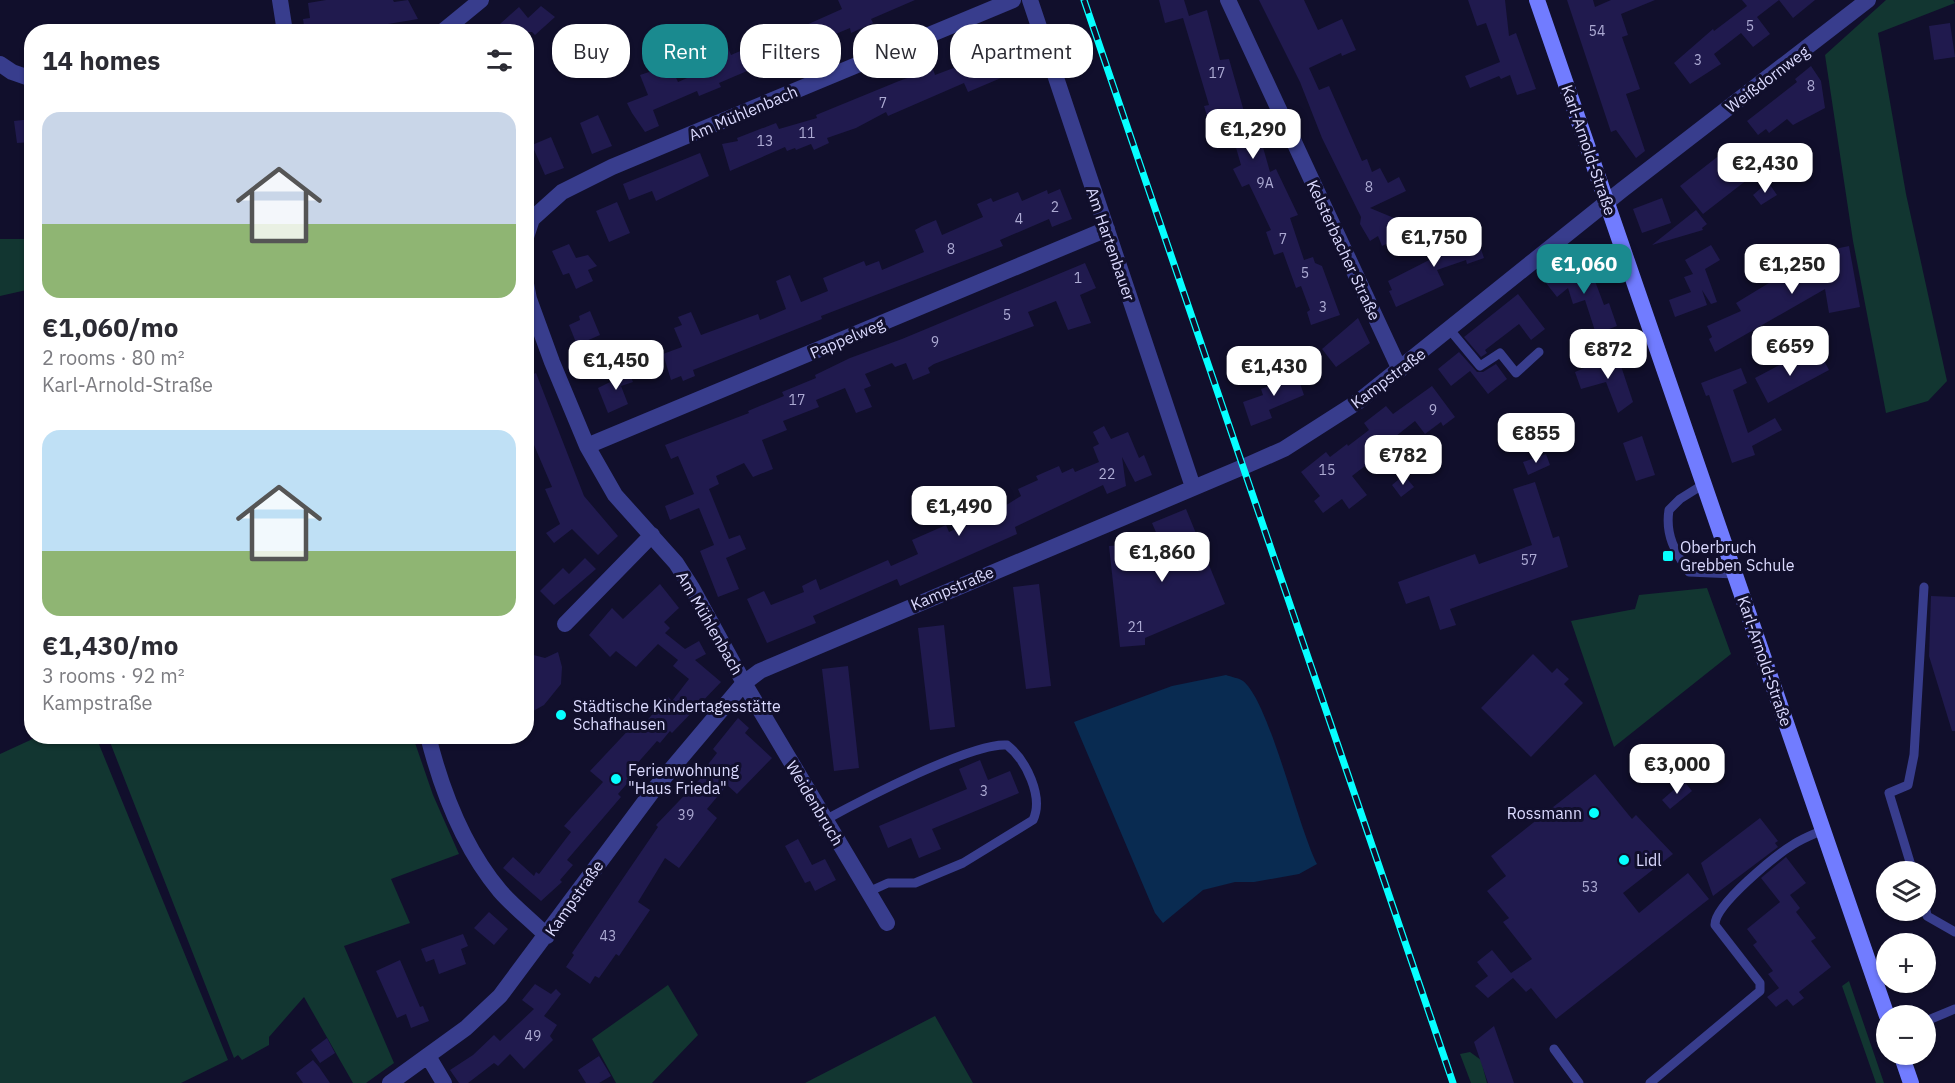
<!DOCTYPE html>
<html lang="en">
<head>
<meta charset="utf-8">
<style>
	body { margin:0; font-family:"IBM Plex Sans",sans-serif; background:#f7f7f7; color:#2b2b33; height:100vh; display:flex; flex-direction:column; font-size:22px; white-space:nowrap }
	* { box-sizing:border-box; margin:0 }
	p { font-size:20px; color:#7c7c81 }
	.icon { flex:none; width:33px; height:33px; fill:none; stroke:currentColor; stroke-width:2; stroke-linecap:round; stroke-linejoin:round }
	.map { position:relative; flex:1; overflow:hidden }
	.panel { position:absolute; left:24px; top:24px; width:510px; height:720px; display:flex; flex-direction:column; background:#fff; border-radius:24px; box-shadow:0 2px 4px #0004 }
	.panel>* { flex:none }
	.top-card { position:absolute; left:552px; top:24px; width:570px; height:54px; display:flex; gap:12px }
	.buttons { position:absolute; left:1876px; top:861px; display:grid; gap:12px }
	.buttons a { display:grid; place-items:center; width:60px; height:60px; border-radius:50%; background:#fff; box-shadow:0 2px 4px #0004; font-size:30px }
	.price { position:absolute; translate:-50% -51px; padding:0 14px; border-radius:12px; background:#fff; color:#222; font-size:20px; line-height:39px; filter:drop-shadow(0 2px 3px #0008) }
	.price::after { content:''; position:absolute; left:50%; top:36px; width:18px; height:14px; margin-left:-9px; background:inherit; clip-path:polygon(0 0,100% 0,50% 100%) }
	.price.on { background:#1a8a8f; color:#fff }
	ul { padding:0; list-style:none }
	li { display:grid; align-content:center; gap:12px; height:318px; padding:0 18px }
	li span { display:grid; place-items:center; height:186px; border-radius:18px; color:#555 }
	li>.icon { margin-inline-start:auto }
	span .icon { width:108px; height:108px; fill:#fffc; stroke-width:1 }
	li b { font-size:26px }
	h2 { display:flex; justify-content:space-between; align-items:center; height:72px; padding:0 18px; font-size:26px }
	.tag { padding:0 21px; border-radius:24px; background:#fff; box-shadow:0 2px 4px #0004; font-size:21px; line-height:54px }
	.tag.on { background:#1a8a8f; color:#fff }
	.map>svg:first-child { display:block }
</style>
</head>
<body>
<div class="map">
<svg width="1955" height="1083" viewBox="0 0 1955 1083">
	<rect width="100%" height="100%" fill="#110f2c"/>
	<!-- green -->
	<path fill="#123631" d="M1886,0H1953L1955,3L1878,33L1906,194L1947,381L1928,401L1886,413L1853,241L1825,55Z
		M0,239H31V289L0,296Z
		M1707,588L1731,654L1614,747L1571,621L1635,609L1639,595Z
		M37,737H96L228,1060L181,1083H0V754Z
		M108,737H413L433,795L459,854L391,879L410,923L344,946L394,1063L366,1083H353L304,997L269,1037V1045L242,1060L238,1055L234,1058Z
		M1849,981L1884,1083H1876L1842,986Z
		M668,985L698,1035L652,1083H616L592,1039Z
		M935,1016L973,1083H805Z
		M1470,1052L1481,1060L1487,1083H1471L1460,1054Z"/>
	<!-- water -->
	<path fill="#092b51" d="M1226,675C1231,677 1239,678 1243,681C1269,701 1298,827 1317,864L1299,874L1254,882H1235L1203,890L1163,923L1155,913L1074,722L1172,686Z"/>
	<!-- building -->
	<path fill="#201a4e" d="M326,0H393L394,2L408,0L418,19L388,24V28L373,31L372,27L343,32L342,27L305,32L303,19L310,18L308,3Z
		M838,0H915L871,19L873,23L851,33L850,28L795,51L797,55L786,60L775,64L773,60L719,83L721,87L699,96L697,91L653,110L659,126L645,132L632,113L627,103L648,95L640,75L670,65L678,82L717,65L710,50L726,43L731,55L745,49L746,52L842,9Z
		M1159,0H1184L1189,16L1207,10L1220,60L1229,59L1245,115L1253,112L1270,172L1276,169L1298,215L1290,218L1304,260L1313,257L1315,263L1322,266L1340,315L1311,325L1307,312L1310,310L1301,286L1296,288L1283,252L1274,255L1266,232L1271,230L1261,209L1249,184L1242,187L1233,169L1241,165L1228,120L1210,126L1204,106L1209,105L1183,18L1165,23Z
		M1259,0H1304L1318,30L1342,19L1356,50L1342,56L1341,53L1309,68L1319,90L1329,86L1362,161L1367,159L1372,172L1380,168L1388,183L1399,177L1406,191L1370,208L1394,218L1403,236L1382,246L1378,236L1370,241L1360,224L1361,217L1322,138L1300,82Z
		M1468,0H1505L1509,36L1516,33L1536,89L1517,95L1510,75L1501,79L1499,76L1470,88L1465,76L1500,62L1486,23L1477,26Z
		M1567,0H1593L1595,7L1611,0H1655L1621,14L1628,35L1622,37L1640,89L1626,94L1645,151L1636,158L1616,130L1611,132Z
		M1742,0H1779L1757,17L1770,34L1753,47L1741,33L1714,54L1721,64L1690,84L1674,63L1713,29L1714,31L1747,6Z
		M1779,0H1815L1793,18Z
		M541,6L555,17L535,35L532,32H491L519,7L528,18Z
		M1950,23L1955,57L1934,60L1929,26Z
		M1012,46L1022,69L968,92L964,83L888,116L886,112L856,128L827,138L829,143L814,150L811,144L796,150L795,148L787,151L785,147L730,171L722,144L738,141L737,138L776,123L779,129L817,118L816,115L899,81L933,69L935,75Z
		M1811,66L1821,81L1825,108L1793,125L1787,119L1769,133L1766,129L1758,135L1747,121L1797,82L1795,79Z
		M598,115L612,146L592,154L580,123Z
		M32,119V142L17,143L14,121Z
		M551,137L564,168L545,175L532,145Z
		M1730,147L1752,176L1703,214L1680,186Z
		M700,153L709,176L656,201L652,191L629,200L623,184Z
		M1768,182L1777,195L1761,205L1753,195Z
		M1060,189L1072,219L1052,227L1049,219L1000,240L1003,246L821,316L822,319L693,370L695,376L683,381L681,376L671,380L663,354L682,347L674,328L682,325L678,317L691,312L701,335L758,314L760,320L786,309L776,281L790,275L801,302L828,291L823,278L864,261L866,266L879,261L882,270L924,252L915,230L922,226L936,220L942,235L983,217L977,204L991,198L993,202L1018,192L1022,201L1047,190L1048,194Z
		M1662,198L1671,223L1642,233L1633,209Z
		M617,202L630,233L609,242L596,211Z
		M1696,210L1707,224L1702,228L1703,230L1652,245Z
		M1466,231L1469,240L1477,237L1484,258L1467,264L1466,260L1437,270L1444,285L1396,307L1389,291L1392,290L1388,281L1435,257L1429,245Z
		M569,244L576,258L588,255L597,266L588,270L593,281L576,289L569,273L563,275L552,251Z
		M1711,245L1720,260L1705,269L1717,302L1711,304L1702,290L1707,305L1675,317L1669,300L1691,292L1684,277L1693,274L1685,260Z
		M1849,246L1860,307L1829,313L1825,289L1715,352L1709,339L1712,337L1707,326L1741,311L1736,303L1820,252Z
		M1575,258L1595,281L1604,305L1609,303L1617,326L1596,334L1585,300L1573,304L1568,288L1557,297L1546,283L1556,275H1560V268L1567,269Z
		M1085,263L1096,288L1080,295L1091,323L1068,330L1056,301L1028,312L1034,326L934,364L928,368L930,373L913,380L906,363L895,367L892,363L865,374L871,386L864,389L872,407L856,413L845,388L816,400L819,407L783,421L787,430L762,440L773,469L753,477L744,463L716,476L719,484L709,489L729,539L740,535L746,549L726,558L739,589L718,597L700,551L714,545L699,508L670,520L665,506L694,494L678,456L671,459L665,445L749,413L748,411L784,396L782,392L816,378L815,375L850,358L902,339Z
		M1518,294L1545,329L1531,340L1519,324L1485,350L1487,353L1481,357L1464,337Z
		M590,311L600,335L577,345L569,325L580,320L579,316Z
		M1358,318L1370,343L1336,367L1322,349Z
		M1459,352L1477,372H1483L1496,364L1507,379L1488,394L1470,371L1451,386L1438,369Z
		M1820,353L1829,370L1768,403L1755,378L1789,360L1793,367Z
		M1617,354L1633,402L1618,413L1606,382L1581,389L1575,372Z
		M1294,366L1304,395L1269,410L1272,418L1251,426L1243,402L1263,395L1261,389L1280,382L1277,372Z
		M627,368L633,382L621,386L628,404L608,413L598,388L616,379L614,372Z
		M1741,368L1747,383L1733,390L1748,433L1775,418L1782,430L1752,446L1755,455L1732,463L1709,395L1706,396L1701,383Z
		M536,373L584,496L618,536L598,555L572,529L554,543L546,533L560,524L545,489L552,487L531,438L526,439V377Z
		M1432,386L1455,417L1443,426L1441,422L1425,434L1415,421L1377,451L1379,455L1352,476L1367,495L1349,509L1342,499L1323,513L1314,501L1320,496L1301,472L1326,452L1330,457L1347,444L1348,446L1369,430L1364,423L1386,406L1393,414Z
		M1104,426L1111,439L1128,432L1139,458L1144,455L1152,475L1135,482L1122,457L1126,486L1107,494L1103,485L1015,527L1017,534L900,586L897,579L813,616L816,623L767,643L747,599L764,591L771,605L804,592L802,586L816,579L820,590L888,560L891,566L918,554L912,540L946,525L949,532L1008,504L1021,496L1018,489L1038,480L1036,476L1059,466L1062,473L1073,468L1075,472L1099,462L1093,447L1099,444L1093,432Z
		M1642,436L1655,475L1636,481L1623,443Z
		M1546,454L1550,465L1528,475L1523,462Z
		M1404,475L1414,487L1401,497L1392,485Z
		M1535,482L1553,538L1559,536L1568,567L1450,609L1456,625L1440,630L1429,596L1406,604L1398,582L1475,554L1479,564L1532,545L1513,489Z
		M1186,509L1225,604L1145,638V645L1120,647L1109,546L1134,544L1136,562L1164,551L1152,523Z
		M585,558L596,569L554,605L540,591L563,568L569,574Z
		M660,584L679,608L664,622L670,628L665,633L685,649L699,641L706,654L695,660L721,682L672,733L670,731L660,743L657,741L627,775L631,779L618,794L621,797L567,860L573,865L560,880L562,882L541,901L503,868L513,857L534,876L536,872L539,874L571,832L564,826L603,782L590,771L636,722L641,727L668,697L672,701L689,679L673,666L678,660L658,644L636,667L616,651L610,657L589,635L612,608L623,619Z
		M1039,584L1051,686L1026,689L1013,587Z
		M1931,596L1955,597V731H1952L1929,656Z
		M944,625L955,727L930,730L918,628Z
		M558,652L562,667L561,684L544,705L526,715V653L545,658Z
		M1533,654L1552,673L1557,668L1569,679L1564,684L1583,703L1531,757L1481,708Z
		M848,666L859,768L834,771L822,669Z
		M738,718L749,728L745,733L772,758L737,794L727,785L707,809L717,818L679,868L665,858L638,902L650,910L619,956L616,954L599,978L595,976L590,984L566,967L574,955L572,953L658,827L656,825L701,778L699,776L717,753L713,749Z
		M980,760L988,780L1010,771L1019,793L932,829L941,849L919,858L911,838L888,848L879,826L967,789L959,769Z
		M1595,774L1632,819L1636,815L1673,854L1623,893L1639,913L1688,873L1709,899L1556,1019L1531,988L1526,992L1513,978L1488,998L1475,986L1488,976L1477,962L1492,950L1511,973L1532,959L1503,922L1509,918L1487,891L1506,876L1491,856Z
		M1684,781L1692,791L1670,809L1662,800Z
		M1760,818L1778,841L1775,843L1778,847L1713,896L1701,863Z
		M798,839L812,865L825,859L836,880L815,891L810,881L805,883L785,846Z
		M1786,857L1806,883L1790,895L1800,908L1796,912L1816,938L1811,941L1831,967L1799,992L1804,998L1793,1006L1787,999L1776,1007L1767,997L1779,988L1768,974L1773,971L1753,945L1757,942L1747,929L1780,902L1761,878Z
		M489,912L508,929L494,945L474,928Z
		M463,934L468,946L461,949L466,964L439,974L434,959L426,962L421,949Z
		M400,960L420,1007L423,1006L429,1021L411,1028L406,1014L397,1018L376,971Z
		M535,984L551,994L556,989L561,994L544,1016L557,1025L550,1036L553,1040L524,1069L510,1054L498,1066L494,1063L468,1083H459L450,1070L473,1055L494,1035L500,1041L534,1009L522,1000Z
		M1494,1026L1514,1083H1488L1474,1042Z
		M327,1038L335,1053L320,1063L311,1050Z
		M599,1056L611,1076L599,1083H586L578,1070Z
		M313,1060L319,1067L330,1083H303L296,1073Z"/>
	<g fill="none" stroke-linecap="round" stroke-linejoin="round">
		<!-- service -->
		<path stroke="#383d8d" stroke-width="9" d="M1450,330L1480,366L1500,353L1516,373L1539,352
			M1704,484L1680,499L1669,510C1665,535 1675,552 1689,572L1735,574
			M825,820C860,801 972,742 1007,745C1026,760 1044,797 1033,820L963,863L915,883H888L868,892
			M1913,872L1889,793L1908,785L1914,755L1924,587
			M1926,910L1927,916L1955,932
			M1926,1021L1955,1009
			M1554,1049L1579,1083
			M1650,1083L1760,991V983L1715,925C1714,905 1776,855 1794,844C1803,838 1814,834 1823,830"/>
		<!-- minor -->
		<path stroke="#383d8d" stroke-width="16" d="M280,0L285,32
			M1030,0L1193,487
			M1228,0L1400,370
			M442,32L481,0
			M0,64L12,72L32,79
			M526,237L532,219L562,192L612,167L1013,0
			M526,284L529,299L552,362L587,446L615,495L676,563L692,588L744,683L887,923
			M587,446L1107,229
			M565,624L652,535
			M428,736C442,792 463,847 500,891C514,907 532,921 547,936
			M428,1056L444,1083
			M390,1083L466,1028L500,996L652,792L744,683L760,671L1243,467L1284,449L1359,401L1622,190L1868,0"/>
		<!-- secondary -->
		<path stroke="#717cff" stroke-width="16" d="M1537,0L1887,1016
			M1901,1054L1911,1083"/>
		<defs>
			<path id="rail" d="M1084,0L1453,1083"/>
		</defs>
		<!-- rail casing -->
		<use href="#rail" stroke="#06ffff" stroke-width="7"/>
		<!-- rail -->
		<use href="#rail" stroke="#110f2c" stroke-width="4.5" stroke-dasharray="14" stroke-linecap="butt"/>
	</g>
	<!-- markers -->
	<g fill="#06ffff" stroke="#110f2c" stroke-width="2">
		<rect x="1662" y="550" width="12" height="12" rx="3"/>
		<circle cx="561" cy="715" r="6"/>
		<circle cx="616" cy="779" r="6"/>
		<circle cx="1594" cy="813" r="6"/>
		<circle cx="1624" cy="860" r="6"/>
	</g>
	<g text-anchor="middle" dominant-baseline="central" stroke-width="6" stroke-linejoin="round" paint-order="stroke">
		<!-- number labels -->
		<g font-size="14" fill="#acaad3">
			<text x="1750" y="26">5</text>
			<text x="1597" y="31">54</text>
			<text x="1698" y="60">3</text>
			<text x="1217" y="73">17</text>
			<text x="1811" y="86">8</text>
			<text x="883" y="103">7</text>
			<text x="807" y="133">11</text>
			<text x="765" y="141">13</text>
			<text x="1265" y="183">9A</text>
			<text x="1369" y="187">8</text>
			<text x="1055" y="207">2</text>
			<text x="1019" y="219">4</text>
			<text x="1283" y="239">7</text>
			<text x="951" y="249">8</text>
			<text x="1305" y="273">5</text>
			<text x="1078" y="278">1</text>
			<text x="1323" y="307">3</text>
			<text x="1007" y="315">5</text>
			<text x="935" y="342">9</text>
			<text x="797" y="400">17</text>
			<text x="1433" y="410">9</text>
			<text x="1327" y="470">15</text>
			<text x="1107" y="474">22</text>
			<text x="1529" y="560">57</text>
			<text x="1136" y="627">21</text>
			<text x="984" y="791">3</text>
			<text x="686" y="815">39</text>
			<text x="1590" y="887">53</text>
			<text x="608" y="936">43</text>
			<text x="533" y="1036">49</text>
		</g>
		<!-- street labels -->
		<g font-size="16" fill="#dbdaff" stroke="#110f2c">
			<text transform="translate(1767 79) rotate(-37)">Weißdornweg</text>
			<text transform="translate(743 113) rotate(-23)">Am Mühlenbach</text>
			<text transform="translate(1589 150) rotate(71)">Karl-Arnold-Straße</text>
			<text transform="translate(1111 244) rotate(71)">Am Hartenbauer</text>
			<text transform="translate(1344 250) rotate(65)">Kelsterbacher Straße</text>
			<text transform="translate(847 338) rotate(-23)">Pappelweg</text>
			<text transform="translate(1388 378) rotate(-37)">Kampstraße</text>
			<text transform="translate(952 588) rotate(-23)">Kampstraße</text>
			<text transform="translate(710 623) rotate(60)">Am Mühlenbach</text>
			<text transform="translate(1765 661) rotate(71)">Karl-Arnold-Straße</text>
			<text transform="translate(815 803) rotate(59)">Weidenbruch</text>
			<text transform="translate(574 898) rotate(-55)">Kampstraße</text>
		</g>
		<!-- poi labels -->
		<g font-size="16" fill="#dbdaff" stroke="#110f2c" text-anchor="start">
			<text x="1680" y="547">Oberbruch<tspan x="1680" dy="18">Grebben Schule</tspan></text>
			<text x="573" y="706">Städtische Kindertagesstätte<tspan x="573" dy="18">Schafhausen</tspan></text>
			<text x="628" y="770">Ferienwohnung<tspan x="628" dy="18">"Haus Frieda"</tspan></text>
			<text x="1582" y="813" text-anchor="end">Rossmann</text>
			<text x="1636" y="860">Lidl</text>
		</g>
	</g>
</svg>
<div class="buttons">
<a><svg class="icon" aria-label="layers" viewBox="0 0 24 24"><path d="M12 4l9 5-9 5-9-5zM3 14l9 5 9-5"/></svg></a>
<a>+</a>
<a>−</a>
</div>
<b class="price" style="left:1253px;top:160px">€1,290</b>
<b class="price" style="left:1765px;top:194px">€2,430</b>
<b class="price" style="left:1434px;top:268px">€1,750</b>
<b class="price on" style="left:1584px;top:295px">€1,060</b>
<b class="price" style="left:1792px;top:295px">€1,250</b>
<b class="price" style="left:1790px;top:377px">€659</b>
<b class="price" style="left:1608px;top:380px">€872</b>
<b class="price" style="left:616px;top:391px">€1,450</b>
<b class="price" style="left:1274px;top:397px">€1,430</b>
<b class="price" style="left:1536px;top:464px">€855</b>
<b class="price" style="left:1403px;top:486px">€782</b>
<b class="price" style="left:959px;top:537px">€1,490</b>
<b class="price" style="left:1162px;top:583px">€1,860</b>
<b class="price" style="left:1677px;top:795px">€3,000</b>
<div class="top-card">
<a class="tag">Buy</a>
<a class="tag on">Rent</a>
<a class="tag">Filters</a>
<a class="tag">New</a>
<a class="tag">Apartment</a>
</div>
<section class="panel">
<h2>14 homes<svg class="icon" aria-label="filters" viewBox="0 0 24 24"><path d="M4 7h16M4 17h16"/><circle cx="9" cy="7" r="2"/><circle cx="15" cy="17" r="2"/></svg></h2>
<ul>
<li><span style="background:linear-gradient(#c9d6e8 60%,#8fb573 0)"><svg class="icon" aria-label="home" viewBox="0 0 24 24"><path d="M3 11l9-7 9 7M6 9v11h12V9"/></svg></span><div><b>€1,060/mo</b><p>2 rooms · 80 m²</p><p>Karl-Arnold-Straße</p></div></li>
<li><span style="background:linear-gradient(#bfe0f5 65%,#8fb573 0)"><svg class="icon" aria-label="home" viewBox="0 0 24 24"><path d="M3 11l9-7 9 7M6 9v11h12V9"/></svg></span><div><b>€1,430/mo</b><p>3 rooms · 92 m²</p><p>Kampstraße</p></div></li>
</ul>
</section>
</div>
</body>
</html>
